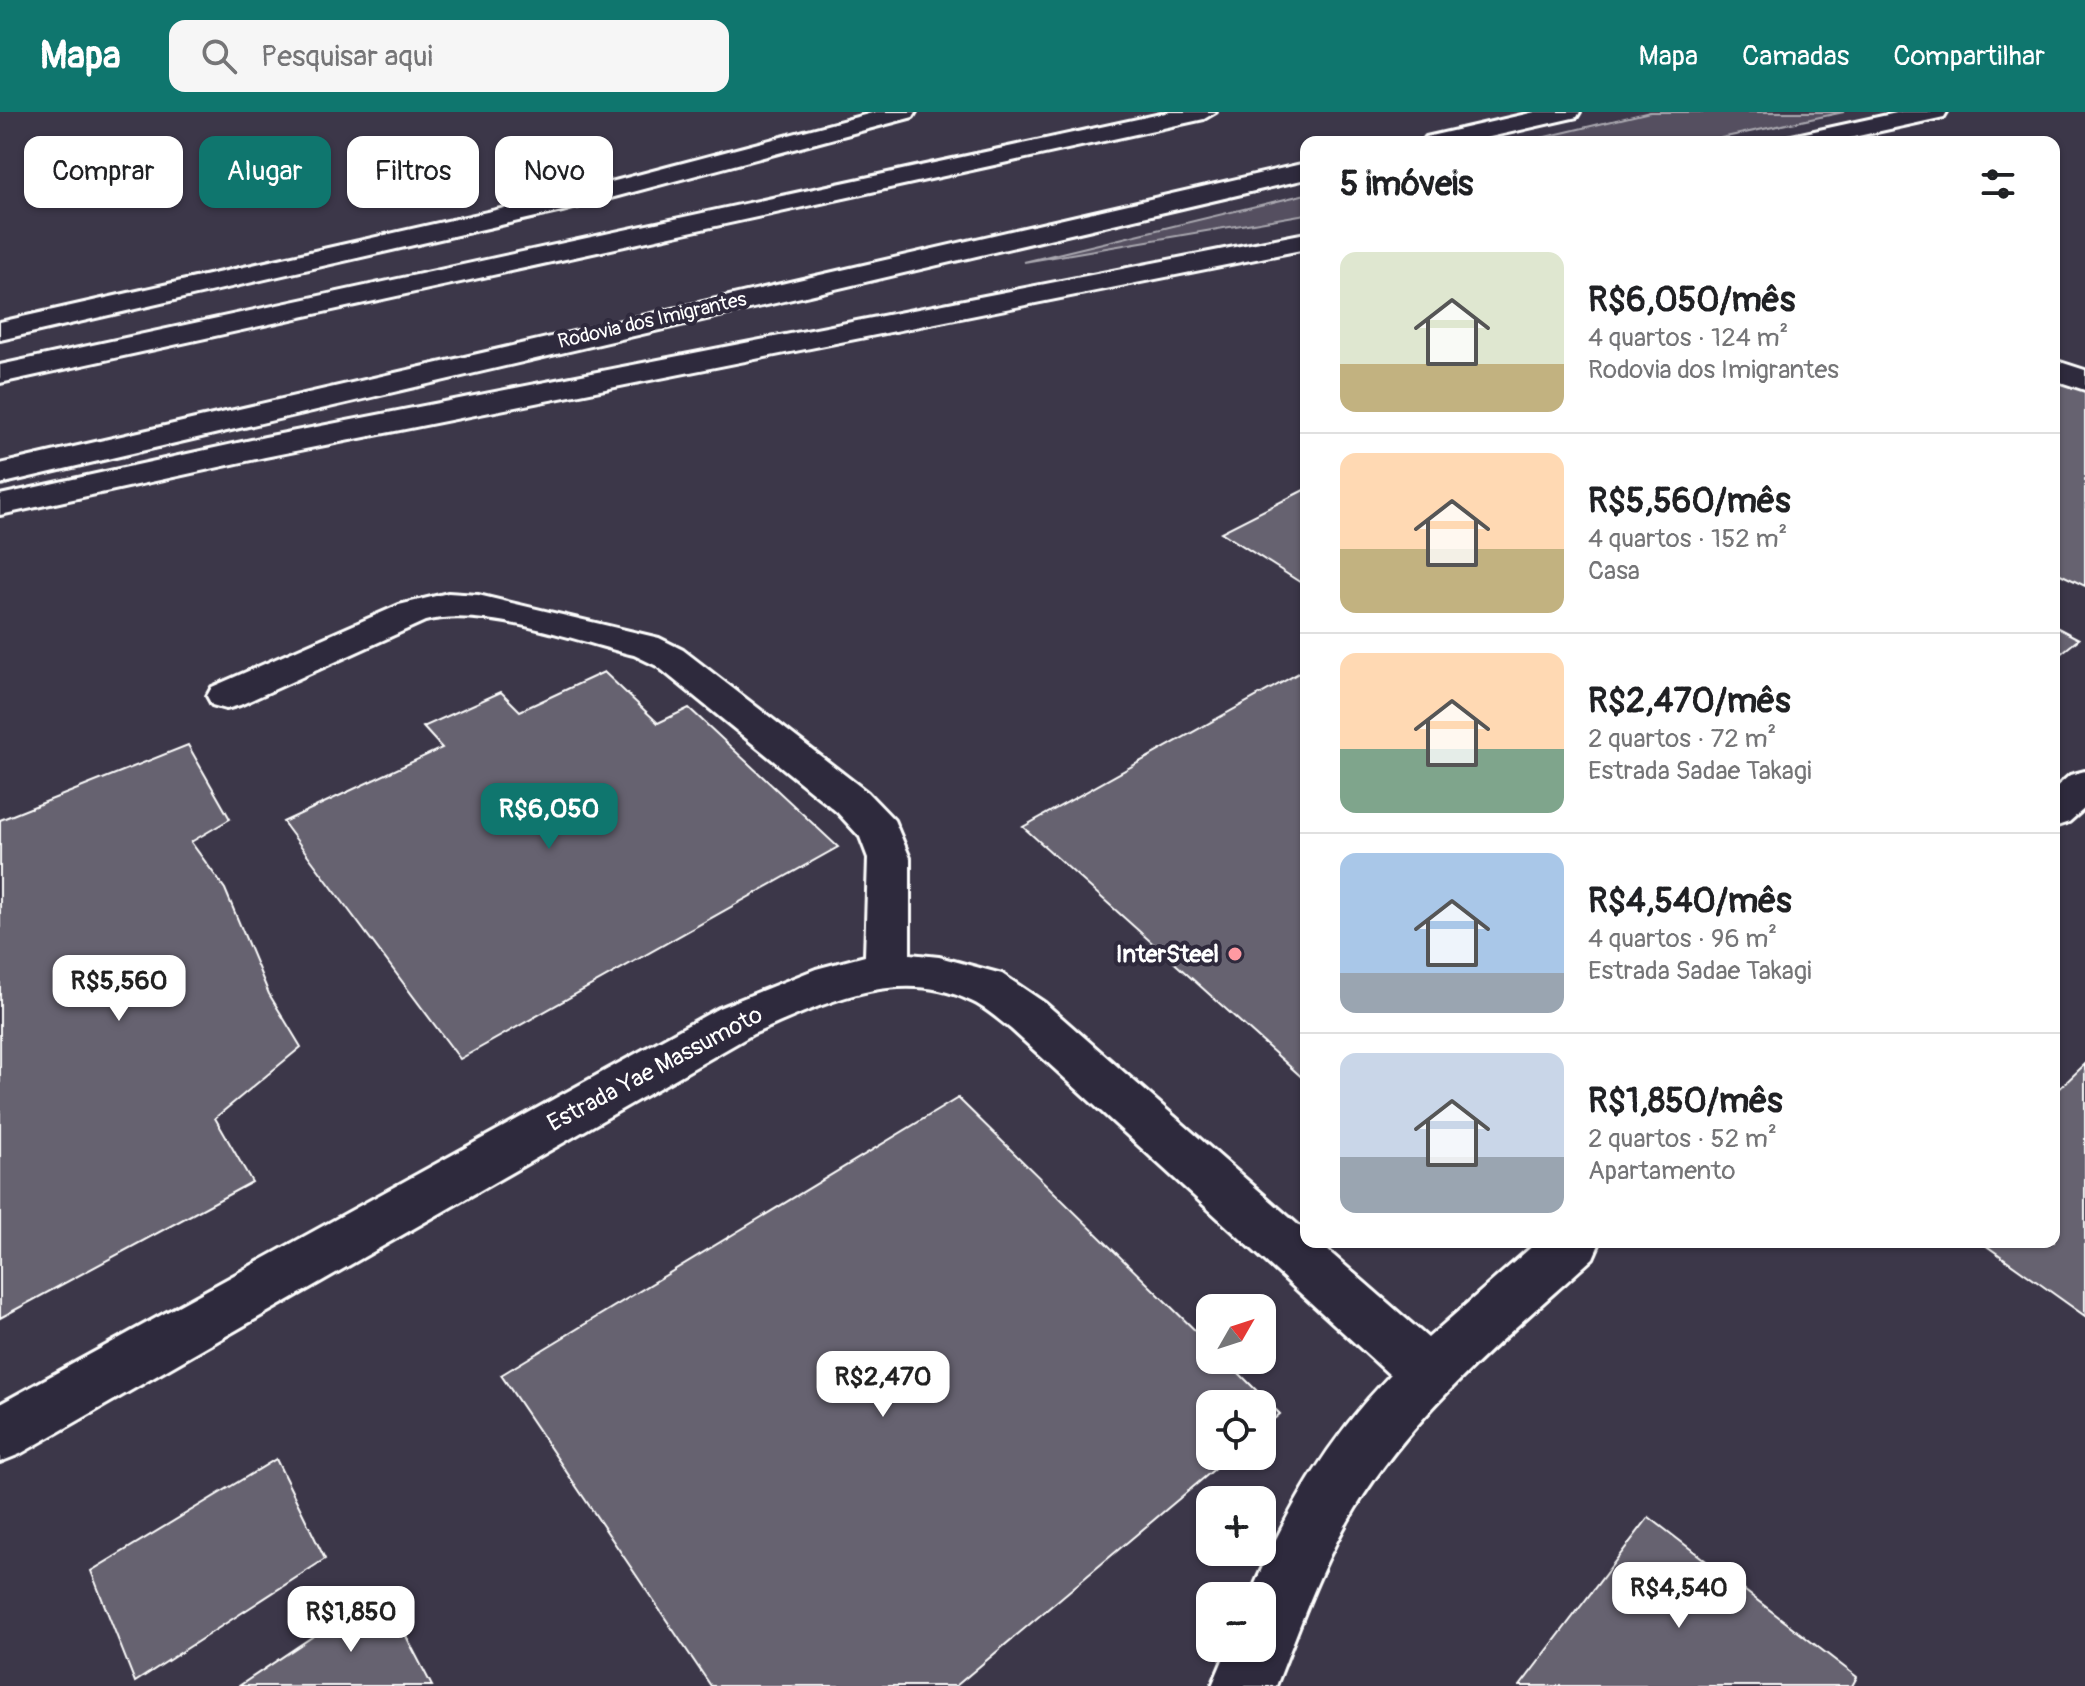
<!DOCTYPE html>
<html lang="pt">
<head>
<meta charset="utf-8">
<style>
	body { margin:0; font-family:Pangolin,sans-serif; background:#f6f6f6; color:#202124; height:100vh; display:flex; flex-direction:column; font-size:30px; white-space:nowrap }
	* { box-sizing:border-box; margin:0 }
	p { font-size:26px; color:#757577 }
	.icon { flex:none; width:44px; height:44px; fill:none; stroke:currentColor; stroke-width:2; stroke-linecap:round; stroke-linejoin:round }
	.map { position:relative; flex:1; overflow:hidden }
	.panel { position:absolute; left:1300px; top:24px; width:760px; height:1112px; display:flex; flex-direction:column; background:#fff; border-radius:16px; box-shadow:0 2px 6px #0004 }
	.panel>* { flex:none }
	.banner { position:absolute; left:24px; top:24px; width:760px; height:72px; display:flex; gap:16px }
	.needle { width:52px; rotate:51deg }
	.buttons { position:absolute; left:1196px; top:1182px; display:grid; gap:16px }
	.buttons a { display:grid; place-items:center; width:80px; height:80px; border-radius:16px; background:#fff; box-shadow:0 2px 6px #0004; font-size:40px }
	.price { position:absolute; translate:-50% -68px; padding:0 18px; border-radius:16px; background:#fff; color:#222; font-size:26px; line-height:52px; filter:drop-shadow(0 2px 4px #0008) }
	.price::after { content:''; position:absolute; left:50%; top:48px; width:24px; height:18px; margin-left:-12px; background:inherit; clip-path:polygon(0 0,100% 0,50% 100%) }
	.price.active { background:#0f766e; color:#fff }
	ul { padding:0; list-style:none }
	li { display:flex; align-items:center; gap:24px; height:200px; padding:0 40px }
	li+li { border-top:2px solid #e0e0e0 }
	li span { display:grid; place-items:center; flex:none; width:224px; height:160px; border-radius:16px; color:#555 }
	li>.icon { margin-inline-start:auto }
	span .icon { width:96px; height:96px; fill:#fffc; stroke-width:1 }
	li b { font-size:34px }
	h2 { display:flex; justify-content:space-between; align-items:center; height:96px; padding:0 40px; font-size:34px }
	.chip { padding:0 28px; border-radius:16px; background:#fff; box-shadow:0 2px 6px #0004; font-size:28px; line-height:72px }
	.chip.active { background:#0f766e; color:#fff }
	header { display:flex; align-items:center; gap:48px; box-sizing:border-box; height:112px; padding:0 40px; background:#0f766e; color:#fff }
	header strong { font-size:38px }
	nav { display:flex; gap:44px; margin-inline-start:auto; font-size:28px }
	.search { width:560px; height:72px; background:#f6f6f6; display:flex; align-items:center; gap:20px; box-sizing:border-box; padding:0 28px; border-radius:16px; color:#757577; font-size:30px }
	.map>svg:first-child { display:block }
</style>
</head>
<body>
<header>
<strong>Mapa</strong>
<div class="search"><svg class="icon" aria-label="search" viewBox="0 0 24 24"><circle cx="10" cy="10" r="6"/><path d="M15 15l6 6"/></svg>Pesquisar aqui</div>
<nav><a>Mapa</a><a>Camadas</a><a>Compartilhar</a></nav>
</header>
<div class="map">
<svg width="2085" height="1574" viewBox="0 0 2085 1574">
	<rect width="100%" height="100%" fill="#3c3749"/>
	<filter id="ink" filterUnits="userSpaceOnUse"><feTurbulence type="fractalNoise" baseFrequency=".0125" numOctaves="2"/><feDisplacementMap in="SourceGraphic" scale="16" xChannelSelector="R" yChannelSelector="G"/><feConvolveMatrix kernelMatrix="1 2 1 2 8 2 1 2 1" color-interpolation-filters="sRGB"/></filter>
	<g filter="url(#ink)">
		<!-- green -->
		<path fill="#555060" stroke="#aaa8b0" stroke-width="2" d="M1650,0H1844L1702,30H1524Z
			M1306,82V102L1024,150Z"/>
		<!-- building -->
		<path fill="#666270" stroke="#fff" stroke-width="2" d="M2054,262L2085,274V474L2054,459Z
			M1306,377V474L1221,420Z
			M2054,514L2079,527L2054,547Z
			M1306,557V969L1023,715Z
			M604,560L658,611L689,596L838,735L460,947L283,710L442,636L423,615L501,580L520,599Z
			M188,633L230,707L191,730L225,777L269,882L301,935L215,1006L252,1070L0,1206V708Z
			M2085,952V1204L1981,1130H2054V982Z
			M958,986L1210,1233V1248H1226L1280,1302L1262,1317V1292H1210V1344H1230L956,1574H711L501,1263Z
			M276,1347L325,1447L135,1570L91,1459Z
			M1649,1405L1857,1565L1852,1574H1520Z
			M382,1478L432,1574H239Z"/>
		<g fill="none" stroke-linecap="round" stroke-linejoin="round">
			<defs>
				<path id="minor" d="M2054,248L2085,258V278L2054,268Z
					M448,481L478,483L659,526L683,538L867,680L894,708L910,746V842L939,845L1002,862L1045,891L1306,1120V1130H1318L1428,1226L1537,1130H1600L1593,1146C1508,1223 1415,1298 1355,1397C1321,1452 1300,1514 1276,1574H1212L1228,1536H1262V1484H1250C1285,1401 1327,1328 1390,1263L1011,917C999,908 985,895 971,889C897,853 821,893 753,922L20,1342L0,1350V1292L719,896L816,857L865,844L868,746L860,725L837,700L657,554L634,543C574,528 483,494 425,509L240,593L226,597L212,593L207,584L212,575L399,493Z
					M2085,659V696L2069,710L2054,715V677L2070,663Z"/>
				<path id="highway" d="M876,0H916L913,5L562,99L0,228V210L558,84Z
					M1170,0H1216L1204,7L0,271V253Z
					M1535,0H1580L1577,5L1468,30H1422L1426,25Z
					M1901,0H1947L1944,5L1831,30H1783L1787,25Z
					M1306,51V67L0,372V352Z
					M1306,121V137L265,345L0,403V383L265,325Z"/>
			</defs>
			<!-- minor casing -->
			<use href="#minor" stroke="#fff" stroke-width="6"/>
			<!-- highway casing -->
			<use href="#highway" stroke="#fff" stroke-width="6"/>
			<!-- minor -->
			<use href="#minor" fill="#2f2a3d" fill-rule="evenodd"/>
			<!-- highway -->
			<use href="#highway" fill="#2f2a3d" fill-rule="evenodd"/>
		</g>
	</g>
	<!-- markers -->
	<circle fill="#ff9aa2" stroke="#2f2a3d" stroke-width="3" cx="1235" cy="842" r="8"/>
	<g text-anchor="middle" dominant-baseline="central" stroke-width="8" stroke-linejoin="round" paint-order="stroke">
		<!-- far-street labels -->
		<g font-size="20" fill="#fff" stroke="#2f2a3d">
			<text transform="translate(652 208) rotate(-13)">Rodovia dos Imigrantes</text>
		</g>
		<!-- poi labels -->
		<g font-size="24" font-weight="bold" fill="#fff" stroke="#2f2a3d" text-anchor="end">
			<text x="1219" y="842">InterSteel</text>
		</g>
		<!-- street labels -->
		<g font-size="24" fill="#fff" stroke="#2f2a3d">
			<text transform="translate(655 957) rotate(-28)">Estrada Yae Massumoto</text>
		</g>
	</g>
</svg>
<div class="buttons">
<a><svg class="needle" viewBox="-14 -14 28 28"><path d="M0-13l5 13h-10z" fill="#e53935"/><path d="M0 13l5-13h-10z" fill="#757577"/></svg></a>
<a><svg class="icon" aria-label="locate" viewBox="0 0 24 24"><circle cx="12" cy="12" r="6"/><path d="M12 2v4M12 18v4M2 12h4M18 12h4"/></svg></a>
<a>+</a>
<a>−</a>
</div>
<b class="price active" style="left:549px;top:739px">R$6,050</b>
<b class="price" style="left:119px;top:911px">R$5,560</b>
<b class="price" style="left:883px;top:1307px">R$2,470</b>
<b class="price" style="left:1679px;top:1518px">R$4,540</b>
<b class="price" style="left:351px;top:1542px">R$1,850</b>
<div class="banner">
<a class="chip">Comprar</a>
<a class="chip active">Alugar</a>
<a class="chip">Filtros</a>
<a class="chip">Novo</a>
</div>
<section class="panel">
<h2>5 imóveis<svg class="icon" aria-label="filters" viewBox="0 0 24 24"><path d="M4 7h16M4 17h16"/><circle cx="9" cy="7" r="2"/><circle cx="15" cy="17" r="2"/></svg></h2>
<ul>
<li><span style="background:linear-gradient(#dfe7d0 70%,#c2b280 0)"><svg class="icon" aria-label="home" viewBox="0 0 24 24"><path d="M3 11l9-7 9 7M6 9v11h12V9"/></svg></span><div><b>R$6,050/mês</b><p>4 quartos · 124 m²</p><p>Rodovia dos Imigrantes</p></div></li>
<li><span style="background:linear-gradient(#ffd9b3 60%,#c2b280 0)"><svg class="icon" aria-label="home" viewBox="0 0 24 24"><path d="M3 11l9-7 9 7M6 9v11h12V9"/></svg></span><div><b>R$5,560/mês</b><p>4 quartos · 152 m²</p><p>Casa</p></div></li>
<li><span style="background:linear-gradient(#ffd9b3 60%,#7fa58c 0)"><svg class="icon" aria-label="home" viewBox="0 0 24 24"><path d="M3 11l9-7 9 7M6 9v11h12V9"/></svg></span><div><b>R$2,470/mês</b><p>2 quartos · 72 m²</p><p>Estrada Sadae Takagi</p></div></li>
<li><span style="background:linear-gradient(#a9c7e8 75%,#9aa5b1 0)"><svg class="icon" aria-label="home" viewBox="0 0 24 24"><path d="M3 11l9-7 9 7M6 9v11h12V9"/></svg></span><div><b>R$4,540/mês</b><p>4 quartos · 96 m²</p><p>Estrada Sadae Takagi</p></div></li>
<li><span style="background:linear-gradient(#c9d6e8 65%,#9aa5b1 0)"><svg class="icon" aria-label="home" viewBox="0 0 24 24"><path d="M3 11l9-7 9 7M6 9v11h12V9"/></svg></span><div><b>R$1,850/mês</b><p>2 quartos · 52 m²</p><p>Apartamento</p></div></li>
</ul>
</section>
</div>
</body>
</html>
